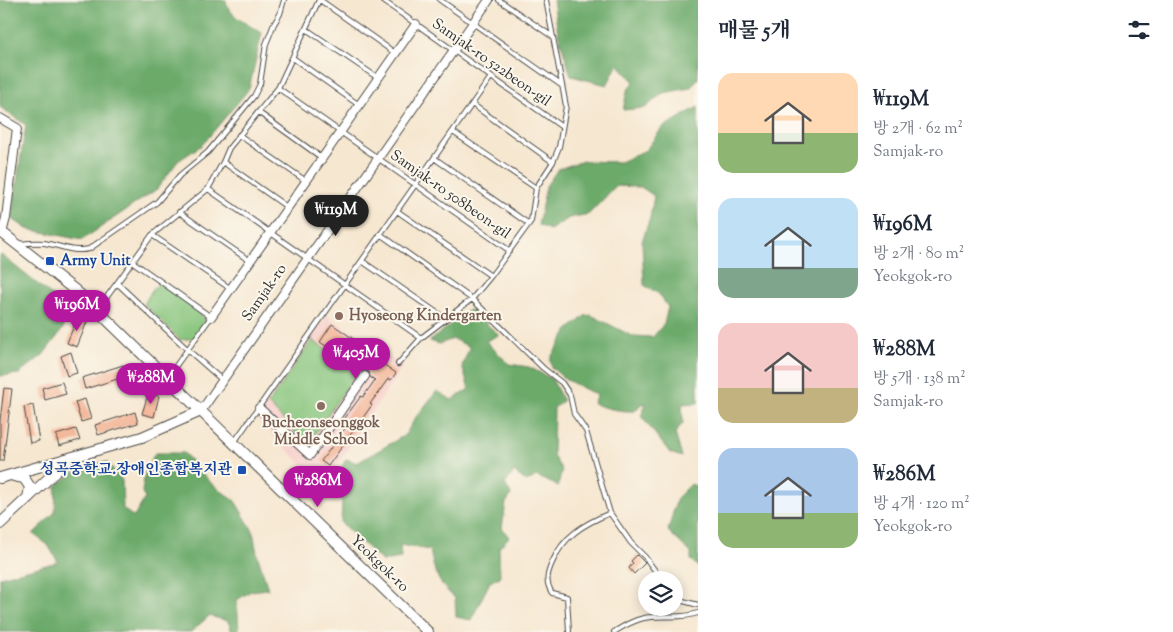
<!DOCTYPE html>
<html lang="ko">
<head>
<meta charset="utf-8">
<style>
	body { margin:0; font-family:"Sorts Mill Goudy","Noto Serif KR",serif; background:#f2f2f3; color:#1f2937; height:100vh; display:flex; flex-direction:column; font-size:19px; white-space:nowrap }
	* { box-sizing:border-box; margin:0 }
	p { font-size:16px; color:#747a83 }
	.icon { flex:none; width:28px; height:28px; fill:none; stroke:currentColor; stroke-width:2; stroke-linecap:round; stroke-linejoin:round }
	.map { position:relative; flex:1; overflow:hidden }
	.details { display:flex; flex-direction:column; background:#fff; width:475px }
	.details>* { flex:none }
	.fabs { position:absolute; left:638px; top:571px; display:grid; gap:10px }
	.fabs a { display:grid; place-items:center; width:45px; height:45px; border-radius:50%; background:#fff; box-shadow:0 2px 12px #0003; font-size:25px }
	.price { position:absolute; translate:-50% -42px; padding:0 11px; border-radius:18px; background:#b5179e; color:#fff; font-size:16px; line-height:32px; filter:drop-shadow(0 1px 2px #0008) }
	.price::after { content:''; position:absolute; left:50%; top:30px; width:15px; height:11px; margin-left:-8px; background:inherit; clip-path:polygon(0 0,100% 0,50% 100%) }
	.price.selected { background:#222; color:#fff }
	ul { padding:0; list-style:none }
	li { display:flex; align-items:center; gap:15px; height:125px; padding:0 20px }
	li span { display:grid; place-items:center; flex:none; width:140px; height:100px; border-radius:15px; color:#555 }
	li>.icon { margin-inline-start:auto }
	span .icon { width:60px; height:60px; fill:#fffc; stroke-width:1 }
	li b { font-size:21px }
	h2 { display:flex; justify-content:space-between; align-items:center; height:60px; padding:0 20px; font-size:21px }
	main { display:flex; flex:1; min-height:0 }
	.map>svg:first-child { display:block }
</style>
</head>
<body>
<main>
<div class="map">
<svg width="698" height="632" viewBox="0 0 698 632">
	<rect width="100%" height="100%" fill="#fbf7ec"/>
	<filter id="ink" filterUnits="userSpaceOnUse"><feTurbulence type="fractalNoise" baseFrequency=".02" numOctaves="2"/><feDisplacementMap in="SourceGraphic" scale="10" xChannelSelector="R" yChannelSelector="G"/><feConvolveMatrix kernelMatrix="1 2 1 2 8 2 1 2 1" color-interpolation-filters="sRGB"/></filter>
	<filter id="wash" filterUnits="userSpaceOnUse"><feTurbulence type="fractalNoise" baseFrequency=".0096" numOctaves="4" result="noise"/><feDisplacementMap in="SourceGraphic" scale="20" xChannelSelector="R" yChannelSelector="G"/><feGaussianBlur stdDeviation="1.12" result="paint"/><feColorMatrix in="noise" values="0 0 0 0 0 0 0 0 0 0 0 0 0 0 0 0 0 1.4 0 .05"/><feComposite in="paint" operator="in"/></filter>
	<g filter="url(#wash)">
		<rect width="100%" height="100%" fill="#f6e7d0"/>
		<!-- built -->
		<path fill="#f7d0cc" d="M326,315L403,366L323,486L257,419Z"/>
		<!-- green -->
		<path fill="#86c47b" stroke="#587853" d="M160,282L199,310L206,321L194,338L180,340L144,304L151,292Z
			M312,340L358,371L307,445L268,404Z"/>
		<!-- forest -->
		<path fill="#6caa6b" stroke="#4c6a4b" d="M0,0H226C227,16 250,25 262,33L249,89L202,145L178,161L157,189L82,240L27,229L11,218L26,125L0,107Z
			M553,0H698V78L690,88L663,93L645,108L623,110L627,91L634,82L618,64L607,85L571,76L558,33Z
			M698,107V403L682,404L683,423L675,433L682,457L670,453L641,416L646,404H641L635,411C624,412 602,408 593,403L597,395L565,379L552,368L550,359L568,330L585,316L591,315L632,336L653,337L664,324L668,307L659,294L644,285L642,241L650,218L654,196L641,187L616,186L589,214L569,218L550,230L538,225L546,186L558,169L583,161L620,162L646,150L662,128Z
			M0,254L66,307L63,329L43,355L19,374L0,376Z
			M470,309L499,335L486,341L509,364L529,367L552,379L563,401L554,408L553,456L562,470L558,486L536,476L527,482L514,472L505,484L511,495L506,503L502,528L509,537L499,548L500,577L490,582L471,620L456,617L455,598C438,584 434,572 430,550L400,545L401,558L382,561L341,523L342,501L332,487L346,459L357,463L405,435L416,417L437,391L452,400L469,389L462,366L470,347L453,339L439,344L430,341Z
			M155,453H184L212,484L235,501L253,531L257,554L268,589L251,591L237,600L239,631L231,630L228,621L209,616L191,632H0V577L58,562L48,545L33,534L55,512L56,486L84,465L107,462L122,480L123,509L134,517L145,498L142,492L145,472Z
			M691,484L698,487V567L691,560V553L668,531L677,498Z"/>
		<g id="blocks">
			<!-- building -->
			<path fill="#f3b192" d="M77,318L87,322L77,347L67,343Z
				M332,324L378,356L376,359L396,373L391,380L388,379L370,404L372,405L328,466L321,461L350,422L345,418L361,396L363,397L375,380L370,377L369,372L362,371L320,342Z
				M71,352L77,373L67,376L61,356Z
				M123,365L127,376L85,389L82,378Z
				M62,382L66,394L45,400L42,388Z
				M4,388L12,389L3,461H0V421Z
				M148,394L159,396L154,417L142,414Z
				M85,399L91,419L81,422L75,402Z
				M33,405L39,441L30,443L24,407Z
				M135,412L138,423L98,435L95,425Z
				M76,429L80,440L59,446L56,435Z
				M637,555L645,563L634,574L629,568L633,563L631,561Z"/>
		</g>
	</g>
	<g filter="url(#ink)">
		<use href="#blocks" fill-opacity="0" stroke="#494744" stroke-width="1"/>
		<g fill="none" stroke-linecap="round" stroke-linejoin="round">
			<defs>
				<path id="service" d="M320,0L395,53
					M382,0L562,127
					M440,0L561,85
					M499,0L553,37
					M306,29L378,78
					M293,58L359,105
					M278,88L510,251
					M472,104L553,162
					M258,112L322,158
					M453,132L536,188
					M239,135L306,181
					M434,158L529,224
					M223,162L287,207
					M208,189L421,338
					M397,211L491,276
					M179,212L250,261
					M380,234L472,299L543,368L562,383L570,395L574,414L586,431L610,513C584,524 563,536 552,563C547,574 545,582 552,593L567,597L569,632
					M152,235L231,289
					M19,244C27,243 36,242 44,243C59,245 74,253 89,249L157,202L180,175L208,152L254,96L260,84L266,44L274,24L280,14L284,0
					M362,261L446,319
					M133,262L211,317L167,378
					M118,284L188,350L222,380
					M98,309L152,235L208,189L223,162L229,148L278,88L319,0
					M398,364L421,338L472,299L491,276L531,221L536,188L553,162L559,147L566,106L546,0
					M235,441L491,77
					M610,513L631,543L645,557L662,580
					M674,595L676,599L698,605
					M614,632C625,625 637,618 651,617C668,615 681,619 698,613"/>
				<path id="minor" d="M0,118L17,128L6,218L2,233H0
					M211,317L416,24
					M259,408L310,455L365,376
					M201,411L489,0"/>
				<path id="tertiary" d="M0,231L76,291L97,310L428,632
					M14,476L24,478L30,487L28,498
					M0,478L142,437L201,411
					M0,524L66,462"/>
			</defs>
			<!-- service casing -->
			<use href="#service" stroke="#494744" stroke-width="6"/>
			<!-- minor casing -->
			<use href="#minor" stroke="#494744" stroke-width="10"/>
			<!-- tertiary casing -->
			<use href="#tertiary" stroke="#494744" stroke-width="12"/>
			<!-- service -->
			<use href="#service" stroke="#fff" stroke-width="4"/>
			<!-- minor -->
			<use href="#minor" stroke="#fff" stroke-width="8"/>
			<!-- tertiary -->
			<use href="#tertiary" stroke="#fff" stroke-width="10"/>
		</g>
	</g>
	<!-- markers -->
	<g fill="#1a4fb4" stroke="#fbf7ec" stroke-width="2">
		<rect x="45" y="256" width="10" height="10" rx="2.5"/>
		<rect x="237" y="465" width="10" height="10" rx="2.5"/>
	</g>
	<g fill="#8d6e63" stroke="#fbf7ec" stroke-width="2">
		<circle cx="339" cy="316" r="5"/>
		<circle cx="321" cy="406" r="5"/>
	</g>
	<g text-anchor="middle" dominant-baseline="central" stroke-width="4" stroke-linejoin="round" paint-order="stroke">
		<!-- street labels -->
		<g font-size="15" fill="#2b2b2b" stroke="#fbf7ec">
			<text transform="translate(491 63) rotate(35)">Samjak-ro 522beon-gil</text>
			<text transform="translate(450 195) rotate(35)">Samjak-ro 508beon-gil</text>
			<text transform="translate(265 293) rotate(-55)">Samjak-ro</text>
			<text transform="translate(379 564) rotate(44)">Yeokgok-ro</text>
		</g>
		<!-- transit labels -->
		<g font-size="15" font-weight="bold" fill="#164399" stroke="#fbf7ec" text-anchor="start">
			<text x="60" y="261">Army Unit</text>
			<text x="232" y="470" text-anchor="end">성곡중학교.장애인종합복지관</text>
		</g>
		<!-- education labels -->
		<g font-size="15" font-weight="bold" fill="#785e54" stroke="#fbf7ec" text-anchor="start">
			<text x="349" y="316">Hyoseong Kindergarten</text>
			<text x="321" y="423" text-anchor="middle">Bucheonseonggok<tspan x="321" dy="17">Middle School</tspan></text>
		</g>
	</g>
</svg>
<div class="fabs">
<a><svg class="icon" aria-label="layers" viewBox="0 0 24 24"><path d="M12 4l9 5-9 5-9-5zM3 14l9 5 9-5"/></svg></a>
</div>
<b class="price selected" style="left:336px;top:237px">₩119M</b>
<b class="price" style="left:77px;top:332px">₩196M</b>
<b class="price" style="left:356px;top:380px">₩405M</b>
<b class="price" style="left:151px;top:405px">₩288M</b>
<b class="price" style="left:318px;top:508px">₩286M</b>
</div>
<section class="details">
<h2>매물 5개<svg class="icon" aria-label="filters" viewBox="0 0 24 24"><path d="M4 7h16M4 17h16"/><circle cx="9" cy="7" r="2"/><circle cx="15" cy="17" r="2"/></svg></h2>
<ul>
<li><span style="background:linear-gradient(#ffd9b3 60%,#8fb573 0)"><svg class="icon" aria-label="home" viewBox="0 0 24 24"><path d="M3 11l9-7 9 7M6 9v11h12V9"/></svg></span><div><b>₩119M</b><p>방 2개 · 62 m²</p><p>Samjak-ro</p></div></li>
<li><span style="background:linear-gradient(#bfe0f5 70%,#7fa58c 0)"><svg class="icon" aria-label="home" viewBox="0 0 24 24"><path d="M3 11l9-7 9 7M6 9v11h12V9"/></svg></span><div><b>₩196M</b><p>방 2개 · 80 m²</p><p>Yeokgok-ro</p></div></li>
<li><span style="background:linear-gradient(#f6c9c9 65%,#c2b280 0)"><svg class="icon" aria-label="home" viewBox="0 0 24 24"><path d="M3 11l9-7 9 7M6 9v11h12V9"/></svg></span><div><b>₩288M</b><p>방 5개 · 138 m²</p><p>Samjak-ro</p></div></li>
<li><span style="background:linear-gradient(#a9c7e8 65%,#8fb573 0)"><svg class="icon" aria-label="home" viewBox="0 0 24 24"><path d="M3 11l9-7 9 7M6 9v11h12V9"/></svg></span><div><b>₩286M</b><p>방 4개 · 120 m²</p><p>Yeokgok-ro</p></div></li>
</ul>
</section>
</main>
</body>
</html>
